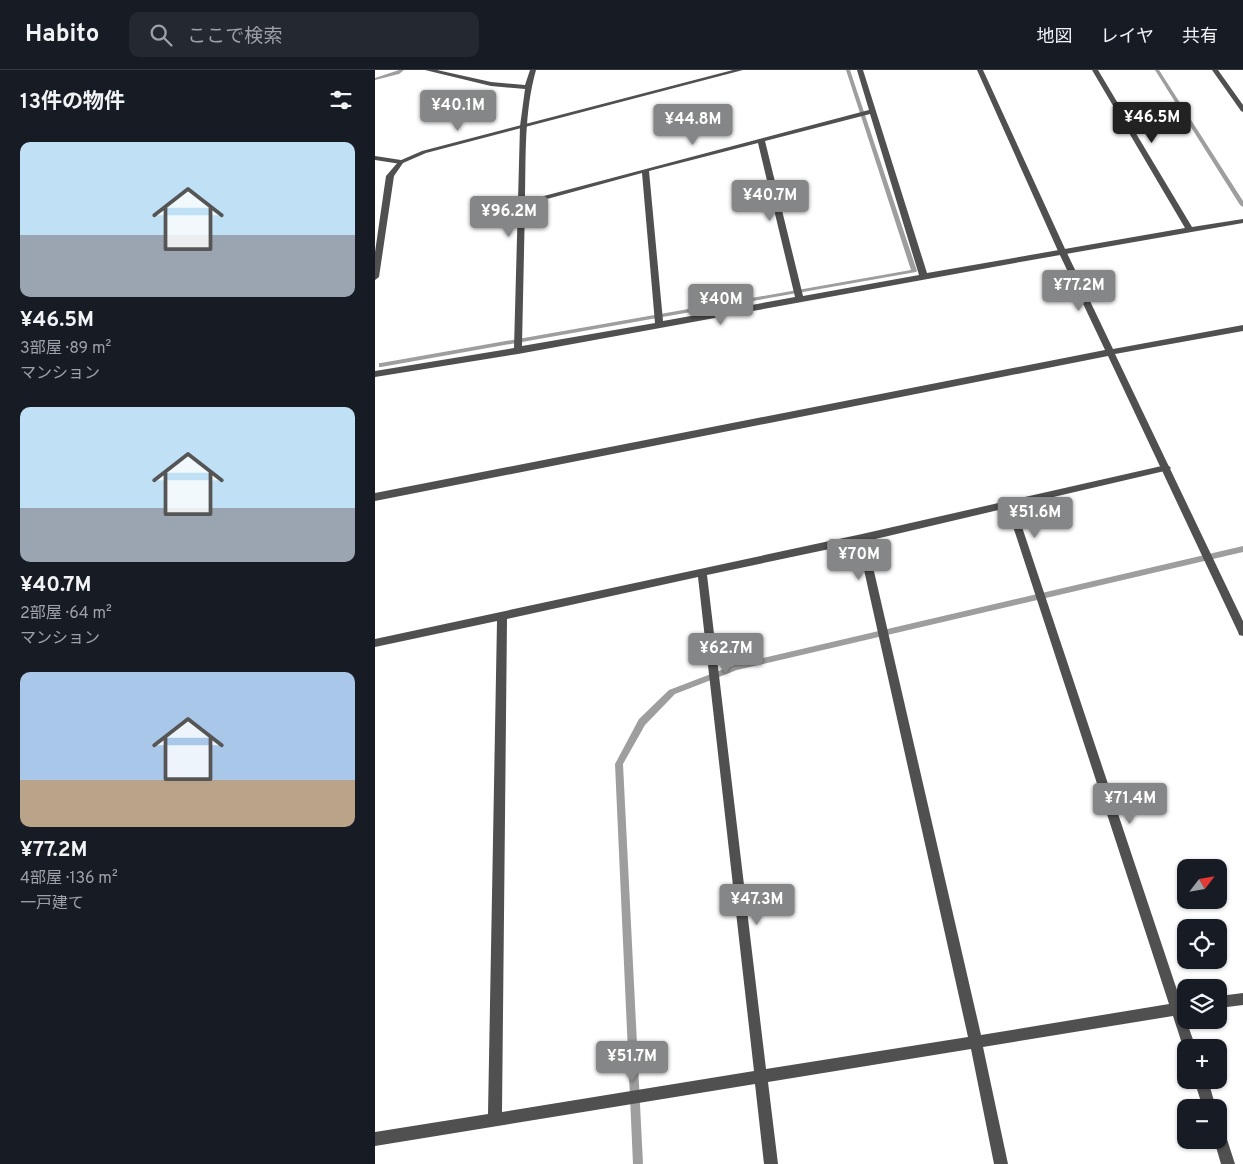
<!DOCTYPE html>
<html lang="ja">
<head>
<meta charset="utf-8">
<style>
	body { margin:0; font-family:Overpass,"Noto Sans JP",sans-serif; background:#242831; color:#f1f3f6; height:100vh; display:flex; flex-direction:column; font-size:19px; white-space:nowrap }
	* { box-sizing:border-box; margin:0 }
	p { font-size:16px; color:#9ea1a6 }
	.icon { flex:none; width:28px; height:28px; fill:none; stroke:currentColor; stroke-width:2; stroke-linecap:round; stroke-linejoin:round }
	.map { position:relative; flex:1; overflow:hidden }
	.sheet { display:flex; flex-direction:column; background:#171b24; width:375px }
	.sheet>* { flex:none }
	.needle { width:32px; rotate:59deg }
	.fabs { position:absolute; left:802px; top:789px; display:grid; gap:10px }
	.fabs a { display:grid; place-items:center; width:50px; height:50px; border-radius:10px; background:#171b24; box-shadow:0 1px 4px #0004; font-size:25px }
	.price { position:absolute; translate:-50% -42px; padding:0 11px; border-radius:5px; background:#858687; color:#fff; font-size:16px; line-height:32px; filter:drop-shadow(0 1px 2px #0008) }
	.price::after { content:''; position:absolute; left:50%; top:30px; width:15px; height:11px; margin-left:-8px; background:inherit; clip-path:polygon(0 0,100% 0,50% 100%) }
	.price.current { background:#222; color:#fff }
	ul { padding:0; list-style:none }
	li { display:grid; align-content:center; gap:10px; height:265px; padding:0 20px }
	li span { display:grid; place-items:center; height:155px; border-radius:10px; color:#555 }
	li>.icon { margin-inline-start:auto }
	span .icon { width:90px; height:90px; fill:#fffc; stroke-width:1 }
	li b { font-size:21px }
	h2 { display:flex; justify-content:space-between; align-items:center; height:60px; padding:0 20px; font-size:21px }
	header { display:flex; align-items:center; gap:30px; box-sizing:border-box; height:70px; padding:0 25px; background:#171b24; border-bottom:1px solid #363941 }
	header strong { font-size:24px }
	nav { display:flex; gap:28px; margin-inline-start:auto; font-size:18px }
	.search { width:350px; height:45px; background:#242831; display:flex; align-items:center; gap:12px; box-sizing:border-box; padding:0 18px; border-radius:10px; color:#9ea1a6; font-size:19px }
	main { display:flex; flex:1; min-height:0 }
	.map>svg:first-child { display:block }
</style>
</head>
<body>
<header>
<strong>Habito</strong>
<div class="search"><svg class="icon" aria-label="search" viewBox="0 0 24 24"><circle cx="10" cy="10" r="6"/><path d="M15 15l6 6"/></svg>ここで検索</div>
<nav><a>地図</a><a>レイヤ</a><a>共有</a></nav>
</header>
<main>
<section class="sheet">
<h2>13件の物件<svg class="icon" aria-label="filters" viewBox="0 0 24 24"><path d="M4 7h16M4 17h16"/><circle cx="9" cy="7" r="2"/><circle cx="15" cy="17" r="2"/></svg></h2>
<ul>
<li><span style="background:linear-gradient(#bfe0f5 60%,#9aa5b1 0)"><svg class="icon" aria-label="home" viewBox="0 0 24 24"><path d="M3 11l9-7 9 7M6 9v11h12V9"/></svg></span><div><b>¥46.5M</b><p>3部屋 · 89 m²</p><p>マンション</p></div></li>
<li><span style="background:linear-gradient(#bfe0f5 65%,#9aa5b1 0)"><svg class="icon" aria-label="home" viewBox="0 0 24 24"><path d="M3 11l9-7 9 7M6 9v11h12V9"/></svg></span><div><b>¥40.7M</b><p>2部屋 · 64 m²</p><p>マンション</p></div></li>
<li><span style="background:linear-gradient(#a9c7e8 70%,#b9a48a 0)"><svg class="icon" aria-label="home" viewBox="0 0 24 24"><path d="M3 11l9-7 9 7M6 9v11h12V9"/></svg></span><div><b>¥77.2M</b><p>4部屋 · 136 m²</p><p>一戸建て</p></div></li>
</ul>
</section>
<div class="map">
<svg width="868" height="1094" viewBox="0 0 868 1094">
	<rect width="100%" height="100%" fill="#fff"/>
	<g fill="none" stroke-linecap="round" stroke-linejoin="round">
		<!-- stream -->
		<path fill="#9e9e9e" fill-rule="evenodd" d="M24,0H29L24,4L0,10V8Z
			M471,0H475L542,201L541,202L6,297H4V293H6L536,200Z
			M780,0H784L868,131V137L865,135Z
			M868,476V482L362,600L300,624L270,655L248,694L268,1094H258L240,694L264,649L294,620L362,594Z"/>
		<!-- minor -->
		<path fill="#505050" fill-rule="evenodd" d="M50,0H62L116,12L150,15L155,0H161C149,42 151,87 150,131L494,40L482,0H488L552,203L810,158L717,0H723L817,157L868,149V153L651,191L143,284L0,307V301L139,278L145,56L150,19L116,16ZM495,44L544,205L428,226L390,71ZM383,73L420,227L288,251L274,101ZM267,103L280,253L147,276L150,135Z
			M837,0H843L868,35V42L866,41Z
			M0,86L26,90L29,92L26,94L0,90Z
			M791,395L794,396L796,398L794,400L640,436L806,932H811V950L821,978H811L810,983L798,946L608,977L633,1094H619L596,979L393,1012L403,1094H389L380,1014L0,1076V1062L113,1044L122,551L0,577V569L487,464ZM632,438L794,934L606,965L492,471ZM483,473L593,967L391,999L332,505ZM323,507L379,1001L127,1042L132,549Z
			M868,923V935L844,938V926Z
			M819,1010H833L841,1038H828Z
			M844,1058L849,1060L860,1094H846L839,1070H844Z"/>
		<!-- tertiary -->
		<path fill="#505050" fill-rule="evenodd" d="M358,0H368L51,83L28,93L19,106L4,207L0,210V182L11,106L24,91L47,81Z
			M602,0H608L691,181L738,279L868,255V261L740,284L868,551V566L864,565L863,562L733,286L0,431V423L730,280L683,181Z"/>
	</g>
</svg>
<div class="fabs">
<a><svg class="needle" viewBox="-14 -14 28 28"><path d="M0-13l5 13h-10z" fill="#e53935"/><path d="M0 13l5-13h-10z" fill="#9ea1a6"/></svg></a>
<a><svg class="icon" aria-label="locate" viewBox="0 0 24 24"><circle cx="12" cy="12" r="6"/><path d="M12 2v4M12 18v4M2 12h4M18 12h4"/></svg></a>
<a><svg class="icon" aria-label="layers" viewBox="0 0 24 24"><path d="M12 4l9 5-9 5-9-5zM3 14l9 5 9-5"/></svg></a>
<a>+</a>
<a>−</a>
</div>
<b class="price" style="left:83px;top:62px">¥40.1M</b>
<b class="price current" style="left:777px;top:74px">¥46.5M</b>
<b class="price" style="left:318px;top:76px">¥44.8M</b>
<b class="price" style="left:395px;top:152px">¥40.7M</b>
<b class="price" style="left:134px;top:168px">¥96.2M</b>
<b class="price" style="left:704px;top:242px">¥77.2M</b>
<b class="price" style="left:346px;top:256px">¥40M</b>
<b class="price" style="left:660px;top:469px">¥51.6M</b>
<b class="price" style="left:484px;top:511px">¥70M</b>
<b class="price" style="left:351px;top:605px">¥62.7M</b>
<b class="price" style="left:755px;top:755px">¥71.4M</b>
<b class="price" style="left:382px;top:856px">¥47.3M</b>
<b class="price" style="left:257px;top:1013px">¥51.7M</b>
</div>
</main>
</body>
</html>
